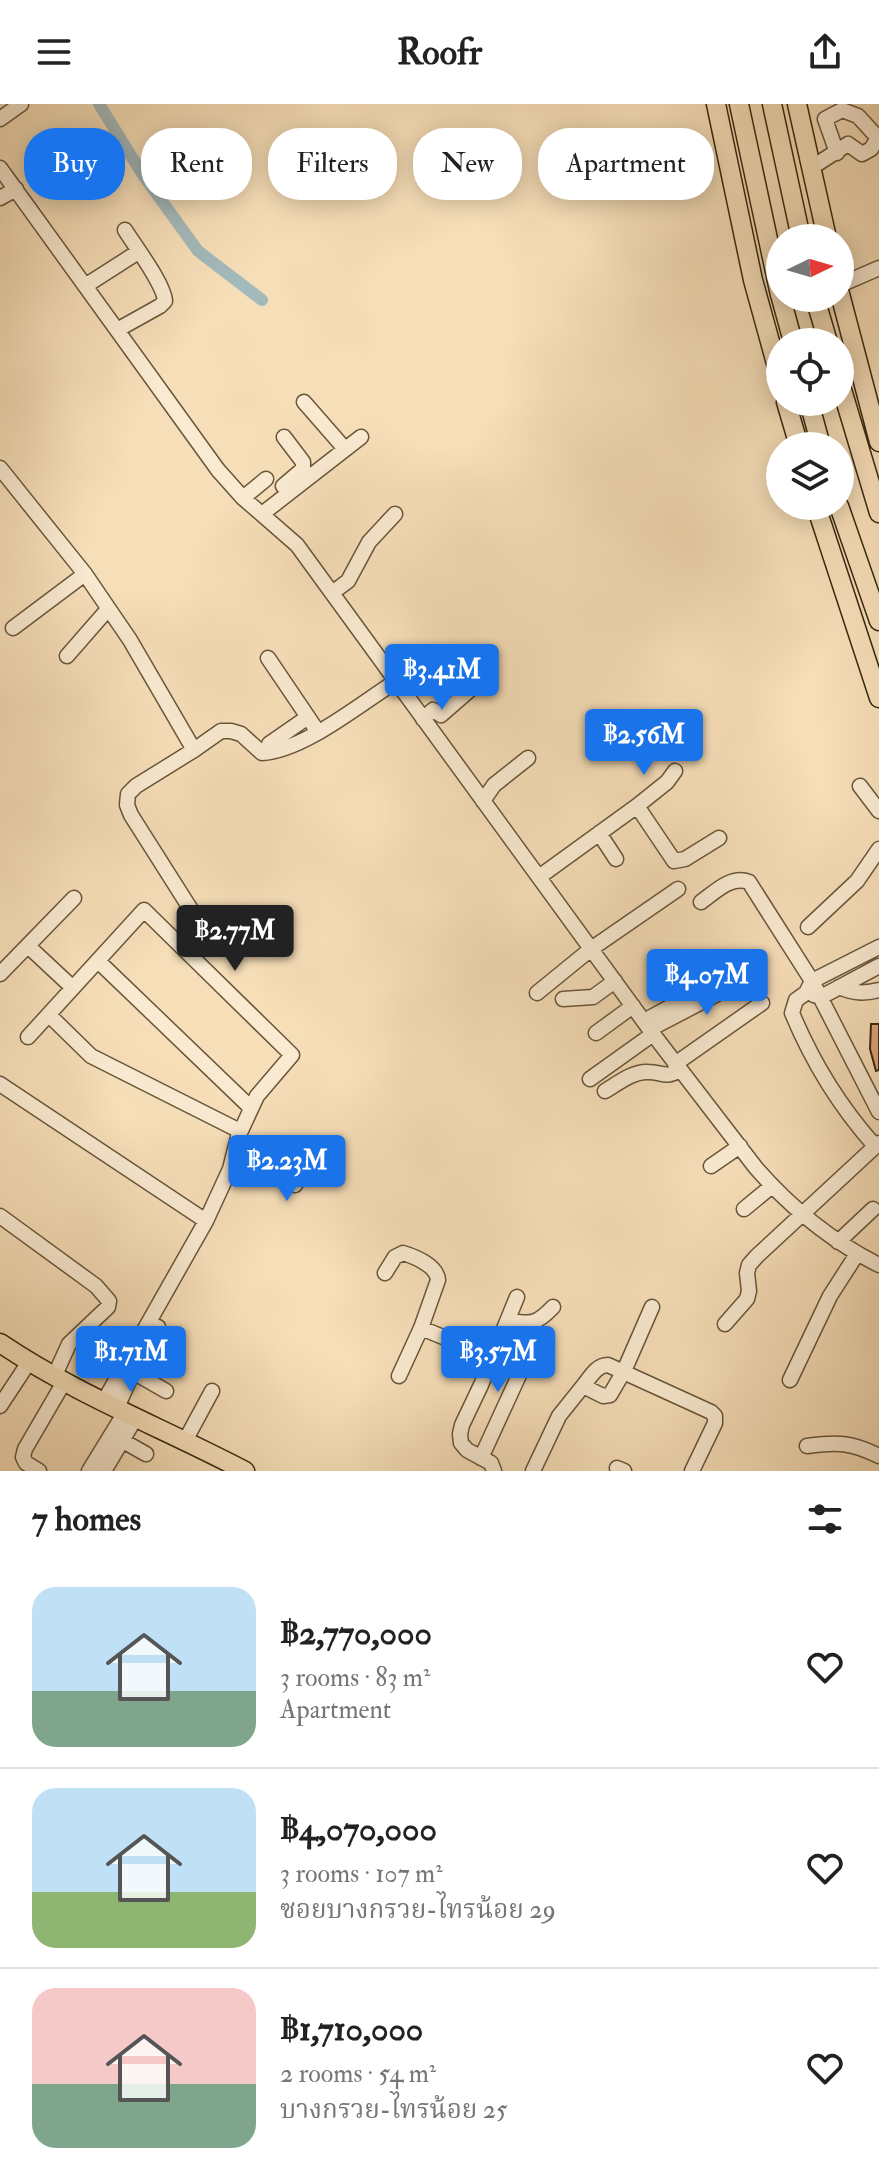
<!DOCTYPE html>
<html lang="en">
<head>
<meta charset="utf-8">
<style>
	body { margin:0; font-family:"IM FELL Double Pica","Noto Serif Thai",serif; background:#f2f2f2; color:#222; height:100vh; display:flex; flex-direction:column; font-size:30px; white-space:nowrap }
	* { box-sizing:border-box; margin:0 }
	p { font-size:26px; color:#767676 }
	.icon { flex:none; width:44px; height:44px; fill:none; stroke:currentColor; stroke-width:2; stroke-linecap:round; stroke-linejoin:round }
	.map { position:relative; height:1367px; overflow:hidden }
	.side { display:flex; flex-direction:column; background:#fff; flex:1 }
	.side>* { flex:none }
	.banner { position:absolute; left:24px; top:24px; width:832px; height:72px; display:flex; gap:16px }
	.needle { width:52px; rotate:85deg }
	.tools { position:absolute; left:766px; top:120px; display:grid; gap:16px }
	.tools a { display:grid; place-items:center; width:88px; height:88px; border-radius:50%; background:#fff; box-shadow:0 4px 20px #0003; font-size:40px }
	.price { position:absolute; translate:-50% -68px; padding:0 18px; border-radius:8px; background:#1a73e8; color:#fff; font-size:26px; line-height:52px; filter:drop-shadow(0 2px 4px #0008) }
	.price::after { content:''; position:absolute; left:50%; top:48px; width:24px; height:18px; margin-left:-12px; background:inherit; clip-path:polygon(0 0,100% 0,50% 100%) }
	.price.on { background:#222; color:#fff }
	ul { padding:0; list-style:none }
	li { display:flex; align-items:center; gap:24px; height:200px; padding:0 32px }
	li+li { border-top:2px solid #e0e0e0 }
	li span { display:grid; place-items:center; flex:none; width:224px; height:160px; border-radius:24px; color:#555 }
	li>.icon { margin-inline-start:auto }
	span .icon { width:96px; height:96px; fill:#fffc; stroke-width:1 }
	li b { font-size:34px }
	h2 { display:flex; justify-content:space-between; align-items:center; height:96px; padding:0 32px; font-size:34px }
	.chip { padding:0 28px; border-radius:32px; background:#fff; box-shadow:0 4px 20px #0003; font-size:28px; line-height:72px }
	.chip.on { background:#1a73e8; color:#fff }
	header { display:flex; justify-content:space-between; align-items:center; height:104px; padding:0 32px; background:#fff; font-size:36px; font-weight:700 }
	.map>svg:first-child { display:block }
</style>
</head>
<body>
<header><svg class="icon" aria-label="menu" viewBox="0 0 24 24"><path d="M4 6h16M4 12h16M4 18h16"/></svg>Roofr<svg class="icon" aria-label="share" viewBox="0 0 24 24"><path d="M12 15V3M7 8l5-5 5 5M5 13v7h14v-7"/></svg></header>
<div class="map">
<svg width="879" height="1367" viewBox="0 0 879 1367">
	<rect width="100%" height="100%" fill="#f6deb8"/>
	<filter id="stains"><feTurbulence type="fractalNoise" baseFrequency=".0025" numOctaves="4"/><feColorMatrix values="0 0 0 0 .2 0 0 0 0 .09 0 0 0 0 .02 0 0 0 .5 -.17"/></filter>
	<radialGradient id="worn" r=".72"><stop offset=".6" stop-color="#630" stop-opacity="0"/><stop offset="1" stop-color="#630" stop-opacity=".3"/></radialGradient>
	<g fill="none" stroke-linecap="round" stroke-linejoin="round">
		<!-- canal -->
		<path stroke="#a3b9bb" stroke-width="12" d="M99,0L143,71L198,147L262,196"/>
	</g>
	<!-- building -->
	<path fill="#e0a37b" stroke="#382810" stroke-width="2" d="M871,920H879V966L876,967L870,945Z"/>
	<g fill="none" stroke-linecap="round" stroke-linejoin="round">
		<defs>
			<path id="minor" d="M0,15L21,0
				M0,64L218,366L243,394L297,441L653,930L756,1064C791,1104 831,1137 879,1161
				M811,64L848,40L862,50L871,45L878,34L858,12L842,6L825,15L837,49
				M0,94L16,85
				M840,181L879,164
				M85,182L138,148
				M117,226L160,202L165,197C164,180 135,142 125,126
				M304,298L345,345
				M0,364L85,470L130,536L194,646
				M283,382L303,365V358L284,333
				M243,394L266,375
				M262,410L361,333
				M332,489L348,477L369,438L395,410
				M13,524L85,470
				M67,552L108,505
				M268,554L318,628
				M423,615L433,606L441,611L487,571
				M269,640L308,613
				M860,682L879,707
				M483,697L494,681L528,654
				M637,702L667,678L675,667
				M599,729L616,755
				M539,773L637,702L674,757L685,755L719,734
				M701,798C715,788 731,771 749,778L812,877L879,1008
				M195,812L131,711L127,701L128,690L136,682L194,646L221,627H231L241,630L262,649C303,647 360,600 395,578
				M808,823L857,777L879,745
				M28,842L73,884
				M98,857L251,1004
				M0,870L74,794
				M839,883C853,889 864,890 879,886
				M537,889L591,845L678,785
				M814,891L821,893L879,862
				M563,895L593,893L615,877
				M49,911L91,952L240,1027
				M644,917L692,891L696,885V868
				M650,925L740,878
				M596,929L633,902
				M28,933L144,806L292,951L257,992L238,1033L230,1065L206,1117L103,1299
				M675,960L762,899
				M590,975L653,930
				M0,980L206,1117
				M605,987C617,980 633,967 648,968C663,968 664,975 680,966
				M875,1042C841,1004 812,957 792,909L796,896L806,889L812,877L879,843
				M234,1049L295,1081L314,1045
				M711,1062L740,1042
				M744,1105L772,1082
				M0,1112L96,1182L109,1197L108,1203L69,1240L54,1273
				M838,1138L873,1105
				M385,1169L395,1153L403,1149C416,1153 437,1162 438,1176L421,1224
				M508,1216C531,1221 537,1220 553,1203
				M725,1220L747,1195L749,1187L747,1169L749,1161L757,1152L879,1039
				M133,1268L166,1287
				M399,1272L421,1224L492,1253
				M790,1276L830,1192L857,1150
				M583,1282C590,1274 596,1261 608,1261L711,1308L715,1312V1319L692,1367
				M0,1302L29,1258
				M116,1306L133,1268L158,1223
				M123,1337L146,1350
				M185,1337L212,1287
				M807,1342C837,1338 851,1338 879,1352
				M481,1354L520,1269
				M617,1364L624,1367
				M39,1367L26,1359L23,1353L25,1345L64,1278
				M89,1367L124,1310
				M104,1367L135,1315
				M494,1367L491,1359L467,1346L461,1339L460,1330L462,1321L481,1281L517,1193
				M533,1367L559,1312L583,1282L603,1292L610,1291L624,1267L652,1203"/>
			<path id="major" d="M716,0L753,176L780,274
				M739,0L780,191
				M772,0L801,134
				M797,0L827,134
				M840,190L879,338
				M781,194L793,238
				M815,194L828,238
				M840,279L879,409
				M786,298L799,342
				M809,298L821,342
				M816,402L879,594
				M839,402L879,517
				M0,1239C77,1291 163,1324 245,1367"/>
		</defs>
		<!-- minor casing -->
		<use href="#minor" stroke="#68563a" stroke-width="17"/>
		<!-- major casing -->
		<use href="#major" stroke="#382810" stroke-width="21"/>
		<!-- minor -->
		<use href="#minor" stroke="#f9ead1" stroke-width="14"/>
		<!-- major -->
		<use href="#major" stroke="#f6deb8" stroke-width="18"/>
	</g>
	<rect width="100%" height="100%" filter="url(#stains)"/>
	<rect width="100%" height="100%" fill="url(#worn)"/>
</svg>
<div class="tools">
<a><svg class="needle" viewBox="-14 -14 28 28"><path d="M0-13l5 13h-10z" fill="#e53935"/><path d="M0 13l5-13h-10z" fill="#767676"/></svg></a>
<a><svg class="icon" aria-label="locate" viewBox="0 0 24 24"><circle cx="12" cy="12" r="6"/><path d="M12 2v4M12 18v4M2 12h4M18 12h4"/></svg></a>
<a><svg class="icon" aria-label="layers" viewBox="0 0 24 24"><path d="M12 4l9 5-9 5-9-5zM3 14l9 5 9-5"/></svg></a>
</div>
<b class="price" style="left:442px;top:608px">฿3.41M</b>
<b class="price" style="left:644px;top:673px">฿2.56M</b>
<b class="price on" style="left:235px;top:869px">฿2.77M</b>
<b class="price" style="left:707px;top:913px">฿4.07M</b>
<b class="price" style="left:287px;top:1099px">฿2.23M</b>
<b class="price" style="left:131px;top:1290px">฿1.71M</b>
<b class="price" style="left:498px;top:1290px">฿3.57M</b>
<div class="banner">
<a class="chip on">Buy</a>
<a class="chip">Rent</a>
<a class="chip">Filters</a>
<a class="chip">New</a>
<a class="chip">Apartment</a>
</div>
</div>
<section class="side">
<h2>7 homes<svg class="icon" aria-label="filters" viewBox="0 0 24 24"><path d="M4 7h16M4 17h16"/><circle cx="9" cy="7" r="2"/><circle cx="15" cy="17" r="2"/></svg></h2>
<ul>
<li><span style="background:linear-gradient(#bfe0f5 65%,#7fa58c 0)"><svg class="icon" aria-label="home" viewBox="0 0 24 24"><path d="M3 11l9-7 9 7M6 9v11h12V9"/></svg></span><div><b>฿2,770,000</b><p>3 rooms · 83 m²</p><p>Apartment</p></div><svg class="icon" aria-label="heart" viewBox="0 0 24 24"><path d="M12 20l-8-8c-3-5 5-10 8-4 3-6 11-1 8 4z"/></svg></li>
<li><span style="background:linear-gradient(#bfe0f5 65%,#8fb573 0)"><svg class="icon" aria-label="home" viewBox="0 0 24 24"><path d="M3 11l9-7 9 7M6 9v11h12V9"/></svg></span><div><b>฿4,070,000</b><p>3 rooms · 107 m²</p><p>ซอยบางกรวย-ไทรน้อย 29</p></div><svg class="icon" aria-label="heart" viewBox="0 0 24 24"><path d="M12 20l-8-8c-3-5 5-10 8-4 3-6 11-1 8 4z"/></svg></li>
<li><span style="background:linear-gradient(#f6c9c9 60%,#7fa58c 0)"><svg class="icon" aria-label="home" viewBox="0 0 24 24"><path d="M3 11l9-7 9 7M6 9v11h12V9"/></svg></span><div><b>฿1,710,000</b><p>2 rooms · 54 m²</p><p>บางกรวย-ไทรน้อย 25</p></div><svg class="icon" aria-label="heart" viewBox="0 0 24 24"><path d="M12 20l-8-8c-3-5 5-10 8-4 3-6 11-1 8 4z"/></svg></li>
</ul>
</section>
</body>
</html>
